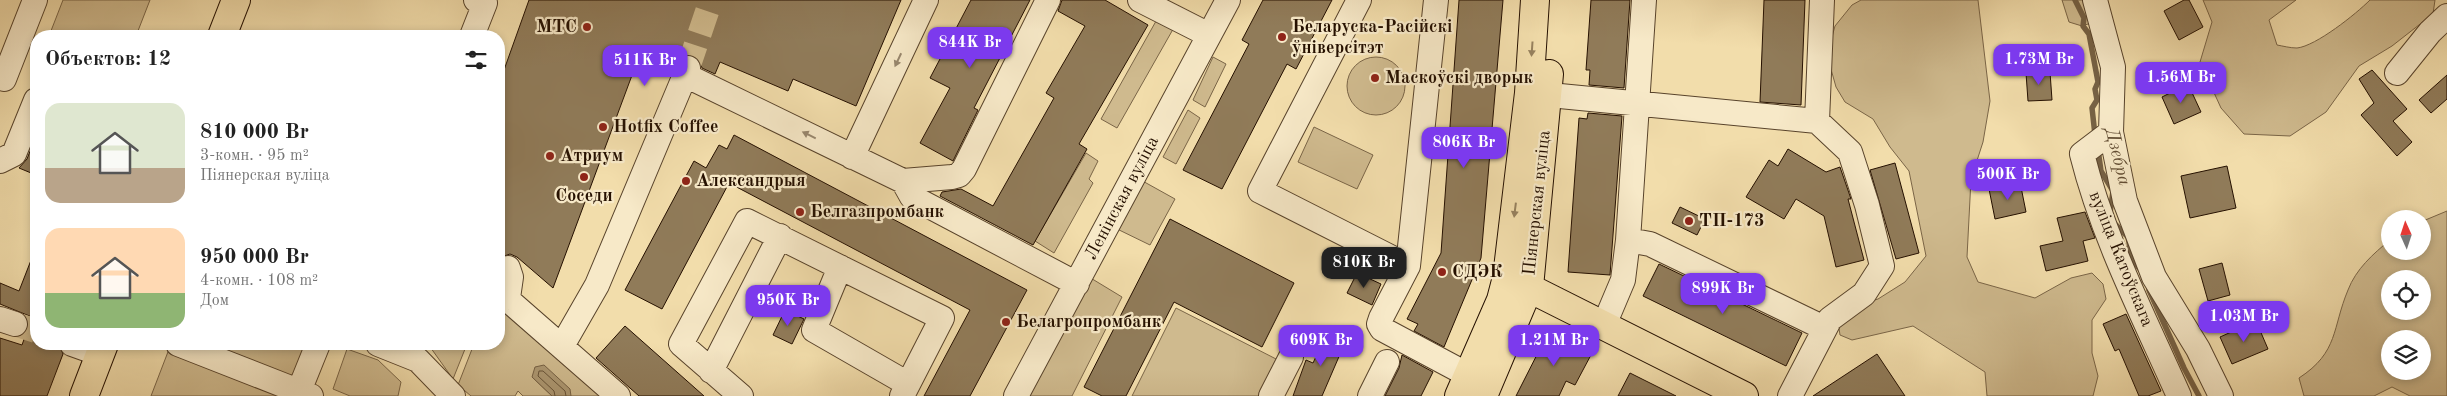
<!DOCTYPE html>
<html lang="ru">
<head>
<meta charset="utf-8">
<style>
	body { margin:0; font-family:"Old Standard TT",serif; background:#f2f2f2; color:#222; height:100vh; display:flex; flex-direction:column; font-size:19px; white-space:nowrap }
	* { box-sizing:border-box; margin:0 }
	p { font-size:16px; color:#767676 }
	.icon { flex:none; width:28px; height:28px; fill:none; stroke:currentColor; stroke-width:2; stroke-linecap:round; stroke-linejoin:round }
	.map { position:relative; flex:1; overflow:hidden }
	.drawer { position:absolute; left:30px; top:30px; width:475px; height:320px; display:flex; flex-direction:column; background:#fff; border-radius:20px; box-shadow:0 2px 8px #0003 }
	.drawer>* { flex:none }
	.needle { width:32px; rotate:357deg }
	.tools { position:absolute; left:2381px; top:210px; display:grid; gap:10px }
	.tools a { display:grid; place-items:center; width:50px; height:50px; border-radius:50%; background:#fff; box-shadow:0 2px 8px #0003; font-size:25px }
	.price { position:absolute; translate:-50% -42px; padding:0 11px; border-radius:10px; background:#7c3aed; color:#fff; font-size:16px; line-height:32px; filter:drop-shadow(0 1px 2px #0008) }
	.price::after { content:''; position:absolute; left:50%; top:30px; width:15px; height:11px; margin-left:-8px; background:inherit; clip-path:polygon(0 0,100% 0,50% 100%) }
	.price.active { background:#222; color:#fff }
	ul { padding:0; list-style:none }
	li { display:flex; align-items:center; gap:15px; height:125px; padding:0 15px }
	li span { display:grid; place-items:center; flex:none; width:140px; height:100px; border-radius:15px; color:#555 }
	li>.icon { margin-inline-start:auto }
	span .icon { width:60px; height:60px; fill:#fffc; stroke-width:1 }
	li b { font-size:21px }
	h2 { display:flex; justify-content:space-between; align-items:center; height:60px; padding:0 15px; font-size:21px }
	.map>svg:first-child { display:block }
</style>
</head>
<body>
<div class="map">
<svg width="2447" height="396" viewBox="0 0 2447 396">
	<rect width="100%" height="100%" fill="#f2ddab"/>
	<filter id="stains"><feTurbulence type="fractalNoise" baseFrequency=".004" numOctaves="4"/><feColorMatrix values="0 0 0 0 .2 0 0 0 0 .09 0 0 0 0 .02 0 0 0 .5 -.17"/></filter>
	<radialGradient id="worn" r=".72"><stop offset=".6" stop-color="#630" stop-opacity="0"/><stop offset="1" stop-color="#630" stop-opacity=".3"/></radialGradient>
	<!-- green -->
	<path fill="#cfba8e" stroke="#7a6547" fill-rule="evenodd" d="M63,0H150L136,36H49Z
		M1861,0H1978L1990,101L1983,142L1971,179L1967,257L1978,282L2035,298L2071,278L2092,273L2103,284L2106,299L2092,320V353L2098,376L2093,396H1987L1985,372L1913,326L1852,340L1840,335L1838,322L1855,306L1878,299L1905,282L1926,256L1909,171L1890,147L1873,119L1845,102L1836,87L1827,55L1835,26L1852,5Z
		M2062,0H2086L2091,23L2082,26L2069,22Z
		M2203,0H2296L2269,20L2277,45C2283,46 2290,48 2297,48C2316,46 2356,14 2370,0H2435L2433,14L2392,46L2359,66L2326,112L2290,136L2244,134L2221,108L2200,62L2212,22Z
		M1160,14L1176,24L1117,128L1101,119Z
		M1347 86a29 29 0 1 1 58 0a29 29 0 1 1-58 0Z
		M1213,57L1226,64L1205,107L1193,100Z
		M1188,110L1200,118L1176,164L1163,157Z
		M1314,127L1373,155L1357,189L1298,162Z
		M1086,153L1098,161L1089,179L1093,183L1054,253L1035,241Z
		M1139,179L1175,199L1150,245L1113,227Z
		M2447,211V396H2410L2392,387L2374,396H2304L2299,378C2339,352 2332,328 2348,290C2356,269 2373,254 2390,240V251H2422L2423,221ZM2390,279H2422V311H2390ZM2390,339H2422V371H2390Z
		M1089,277L1122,297L1072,396H1023Z
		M499,301L603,396H571L532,377L552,396H523L518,391L515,396H471L458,385L474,344H499Z
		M1176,308L1280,361L1261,396H1132Z
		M171,344H310L289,396H151Z
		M428,344H467L453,379Z
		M347,349L378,360L401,382L398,396H350L333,389Z"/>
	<!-- water -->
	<path fill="#ac9771" stroke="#766144" d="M544,365L570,389L571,396H552L532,377L535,367Z"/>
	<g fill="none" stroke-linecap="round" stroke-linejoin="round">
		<!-- shore -->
		<path stroke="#685438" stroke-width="1" d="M555,396L554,391L538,376L539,371H543L565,391L566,396"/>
		<!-- stream -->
		<path stroke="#766144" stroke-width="5.5" d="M2075,0L2084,18L2083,26L2089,34L2098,82L2095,89L2097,100L2092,108L2095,135
			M2098,149L2101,171L2113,191L2110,213
			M2115,224L2128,237L2132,259L2139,268
			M2149,290L2184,368L2199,396"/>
	</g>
	<!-- building -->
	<path fill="#907b59" stroke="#251000" d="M529,0H901L856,106L793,79L788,91L720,62L715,74L702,68L699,60L693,55L680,57L675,63L641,51L553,288L517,257L510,254L499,258V84Z
		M971,0H1030L974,108L978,110L953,161L920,143L950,88L930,78Z
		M1062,0H1105L1148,25L1079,144L1087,149L1033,245L940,196L942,192L961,189L993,206L1054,98L1046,93L1085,26L1058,11Z
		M1263,0H1332L1296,69L1287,64L1222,189L1183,170L1249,44L1242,40Z
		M1459,0H1503L1481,258L1444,347L1414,331L1418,324L1407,319L1441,253Z
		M1591,0H1630L1624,88L1589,85L1590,70H1586Z
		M1764,0H1805L1801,105L1760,102Z
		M2184,0H2189L2203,27L2179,40L2164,11Z
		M2372,70L2407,109L2393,121L2412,142L2397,156L2361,115L2374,103L2359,79Z
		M2050,72L2052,100L2028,101L2026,73Z
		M2447,75V99L2431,113L2419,100Z
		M2188,84L2201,112L2174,124L2162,97Z
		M1588,113L1622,116L1610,275L1568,272L1579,118L1587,119Z
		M734,135L1027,290L970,396H924L970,310L729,183L662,309L625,290L694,161L706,168L719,145L727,149Z
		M36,136V175L19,168L27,159Z
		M1788,149L1826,172L1840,167L1851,199H1848L1864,260L1836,267L1824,216L1796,199L1784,219L1746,197L1769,160L1778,166Z
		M1895,163L1919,253L1896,259L1870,170Z
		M2227,166L2236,208L2190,218L2181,176Z
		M2020,182L2026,212L1995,219L1989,189Z
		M1680,207L1705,219L1697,235L1672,223Z
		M2085,212L2095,238L2083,241L2088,261L2046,271L2040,246L2063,241L2057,218Z
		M1170,219L1294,283L1262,347L1174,302L1126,396H1102L1084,387Z
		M35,250L36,344H59L63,354L47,396H0V338L22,345L32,317L0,304V283L19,291Z
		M2222,263L2230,295L2208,301L2199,269Z
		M1659,264L1802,333L1786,366L1643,296Z
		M1357,273L1381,284L1372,305L1347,293Z
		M785,310L804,319L792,344L773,335Z
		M2126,314L2161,391L2148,396H2139L2119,349L2115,351L2103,324Z
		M2256,321L2268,349L2232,364L2220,337Z
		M625,326L704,396H639L596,358Z
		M1329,329L1347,338L1322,396H1293L1306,360L1313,363Z
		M1549,331L1592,353L1575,385L1566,381L1559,396H1516Z
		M1877,354L1905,396H1813Z
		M1402,355L1433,372L1421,396H1385L1399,368Z
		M1630,373L1676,396H1618Z"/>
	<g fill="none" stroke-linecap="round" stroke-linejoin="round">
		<!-- minor-tunnel -->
		<path stroke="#d3be91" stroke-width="24" stroke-dasharray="24 12" stroke-linecap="butt" d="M688,68L711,0
			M15,324L36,331"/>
		<defs>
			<path id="minor" d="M1140,0L1209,35
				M1359,0L1260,191L1408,266L1381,318L1379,324L1382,329L1485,384
				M2095,0L2113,67L2111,132L2125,201L2154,277L2198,349L2221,396
				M472,36L485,3L476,0
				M2397,73L2430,32L2447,16
				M685,75L903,181L952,177L959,175L964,169L1048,0
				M4,79L35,0
				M1529,93L1817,121L1850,152L1867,205L1882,266L1864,294L1830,319L1790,396
				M1817,121L1822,0
				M2111,132L2082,154C2103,238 2144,317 2179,396
				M852,157L926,0
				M0,161L14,154L36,100
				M903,181L912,197L1077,284
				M1628,240L1644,0
				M1408,266L1436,0
				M840,267L814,330L908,384
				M499,292L618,396
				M508,298L511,277L508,268
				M0,319L15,324
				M1604,325L1623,280L1628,240L1650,244L1824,328
				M72,344L100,354
				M178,344L311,396
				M378,344L418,360L453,396
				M562,346L597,285L688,68
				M711,371L780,236
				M297,396L318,344
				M741,396L681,344L747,221L942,318L902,396
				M1016,396L1228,0
				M1271,396L1291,357
				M1370,396L1387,362"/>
			<path id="major" d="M222,36L236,0
				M1513,280L1744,396
				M84,396L104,344
				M1459,396L1501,300L1507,277L1529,93L1535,0
				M1483,396L1529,287L1549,74"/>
		</defs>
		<!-- minor casing -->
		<use href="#minor" stroke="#58432b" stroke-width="26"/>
		<!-- major casing -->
		<use href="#major" stroke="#251000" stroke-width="30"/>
		<!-- minor -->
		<use href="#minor" stroke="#f7e9c8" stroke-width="24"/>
		<!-- major -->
		<use href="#major" stroke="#f2ddab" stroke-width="28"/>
	</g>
	<!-- one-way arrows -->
	<defs><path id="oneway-solid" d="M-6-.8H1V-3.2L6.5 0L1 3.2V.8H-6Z" transform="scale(1.25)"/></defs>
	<g fill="#96815e">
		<use href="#oneway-solid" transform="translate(1532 49) rotate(94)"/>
		<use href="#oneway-solid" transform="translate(1515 210) rotate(97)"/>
	</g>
	<g fill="#98876e">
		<use href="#oneway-solid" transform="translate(898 60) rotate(115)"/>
		<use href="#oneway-solid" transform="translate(809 135) rotate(-154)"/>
	</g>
	<!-- markers -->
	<g fill="#8f2418" stroke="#f7e9c8" stroke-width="2">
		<circle cx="587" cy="27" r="5"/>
		<circle cx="1282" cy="37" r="5"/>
		<circle cx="1375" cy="78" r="5"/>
		<circle cx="603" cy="127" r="5"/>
		<circle cx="550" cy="156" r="5"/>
		<circle cx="584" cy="177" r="5"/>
		<circle cx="686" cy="181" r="5"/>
		<circle cx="800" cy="212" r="5"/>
		<circle cx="1689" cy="221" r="5"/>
		<circle cx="1442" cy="272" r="5"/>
		<circle cx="1006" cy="322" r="5"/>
	</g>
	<g text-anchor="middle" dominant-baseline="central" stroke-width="4.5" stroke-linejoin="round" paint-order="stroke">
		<!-- poi labels -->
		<g font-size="18" font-weight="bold" fill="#251000" stroke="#f7e9c8" text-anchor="start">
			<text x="577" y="27" text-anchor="end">МТС</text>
			<text x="1292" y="27">Беларуска-Расійскі<tspan x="1292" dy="21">ўніверсітэт</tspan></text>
			<text x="1385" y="78">Маскоўскі дворык</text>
			<text x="613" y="127">Hotfix Coffee</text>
			<text x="560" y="156">Атриум</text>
			<text x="696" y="181">Александрыя</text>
			<text x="584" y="196" text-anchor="middle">Соседи</text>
			<text x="810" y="212">Белгазпромбанк</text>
			<text x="1699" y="221">ТП-173</text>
			<text x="1452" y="272">СДЭК</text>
			<text x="1016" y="322">Белагропромбанк</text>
		</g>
		<!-- street labels -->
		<g font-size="18" fill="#251000" stroke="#f7e9c8">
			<text transform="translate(1122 198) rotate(-62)">Ленінская вуліца</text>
			<text transform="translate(1537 203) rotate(-84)">Піянерская вуліца</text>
			<text transform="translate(2121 259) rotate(68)">вуліца Катоўскага</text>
		</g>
		<!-- water labels -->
		<g font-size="19" font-style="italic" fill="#624d33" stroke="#f7e9c8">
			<text transform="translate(2117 157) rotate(76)">Дзебра</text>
		</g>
	</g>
	<rect width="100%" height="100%" filter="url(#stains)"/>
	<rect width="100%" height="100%" fill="url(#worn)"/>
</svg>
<div class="tools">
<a><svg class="needle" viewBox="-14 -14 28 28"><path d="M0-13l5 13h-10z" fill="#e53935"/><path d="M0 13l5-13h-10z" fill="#767676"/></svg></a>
<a><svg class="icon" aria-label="locate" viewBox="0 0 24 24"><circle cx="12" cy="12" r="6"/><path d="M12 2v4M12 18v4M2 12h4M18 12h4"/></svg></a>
<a><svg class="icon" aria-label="layers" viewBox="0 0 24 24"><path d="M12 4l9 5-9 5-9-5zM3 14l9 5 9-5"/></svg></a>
</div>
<b class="price" style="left:970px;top:69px">844K Br</b>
<b class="price" style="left:2039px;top:86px">1.73M Br</b>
<b class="price" style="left:645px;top:87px">511K Br</b>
<b class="price" style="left:2181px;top:104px">1.56M Br</b>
<b class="price" style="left:1464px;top:169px">806K Br</b>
<b class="price" style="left:2008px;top:201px">500K Br</b>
<b class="price active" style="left:1364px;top:289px">810K Br</b>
<b class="price" style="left:1723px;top:315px">899K Br</b>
<b class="price" style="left:788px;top:327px">950K Br</b>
<b class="price" style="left:2244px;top:343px">1.03M Br</b>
<b class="price" style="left:1321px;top:367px">609K Br</b>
<b class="price" style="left:1554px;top:367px">1.21M Br</b>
<section class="drawer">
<h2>Объектов: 12<svg class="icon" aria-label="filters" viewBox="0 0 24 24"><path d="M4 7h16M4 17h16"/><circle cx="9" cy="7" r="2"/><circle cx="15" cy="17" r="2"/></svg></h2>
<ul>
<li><span style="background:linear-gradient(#dfe7d0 65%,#b9a48a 0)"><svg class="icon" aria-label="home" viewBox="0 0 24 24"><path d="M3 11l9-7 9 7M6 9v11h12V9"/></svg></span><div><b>810 000 Br</b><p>3-комн. · 95 m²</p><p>Піянерская вуліца</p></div></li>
<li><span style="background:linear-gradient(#ffd9b3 65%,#8fb573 0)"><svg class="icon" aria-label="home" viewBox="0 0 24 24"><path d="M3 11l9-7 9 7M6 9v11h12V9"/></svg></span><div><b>950 000 Br</b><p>4-комн. · 108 m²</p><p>Дом</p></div></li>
</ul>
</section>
</div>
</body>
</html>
